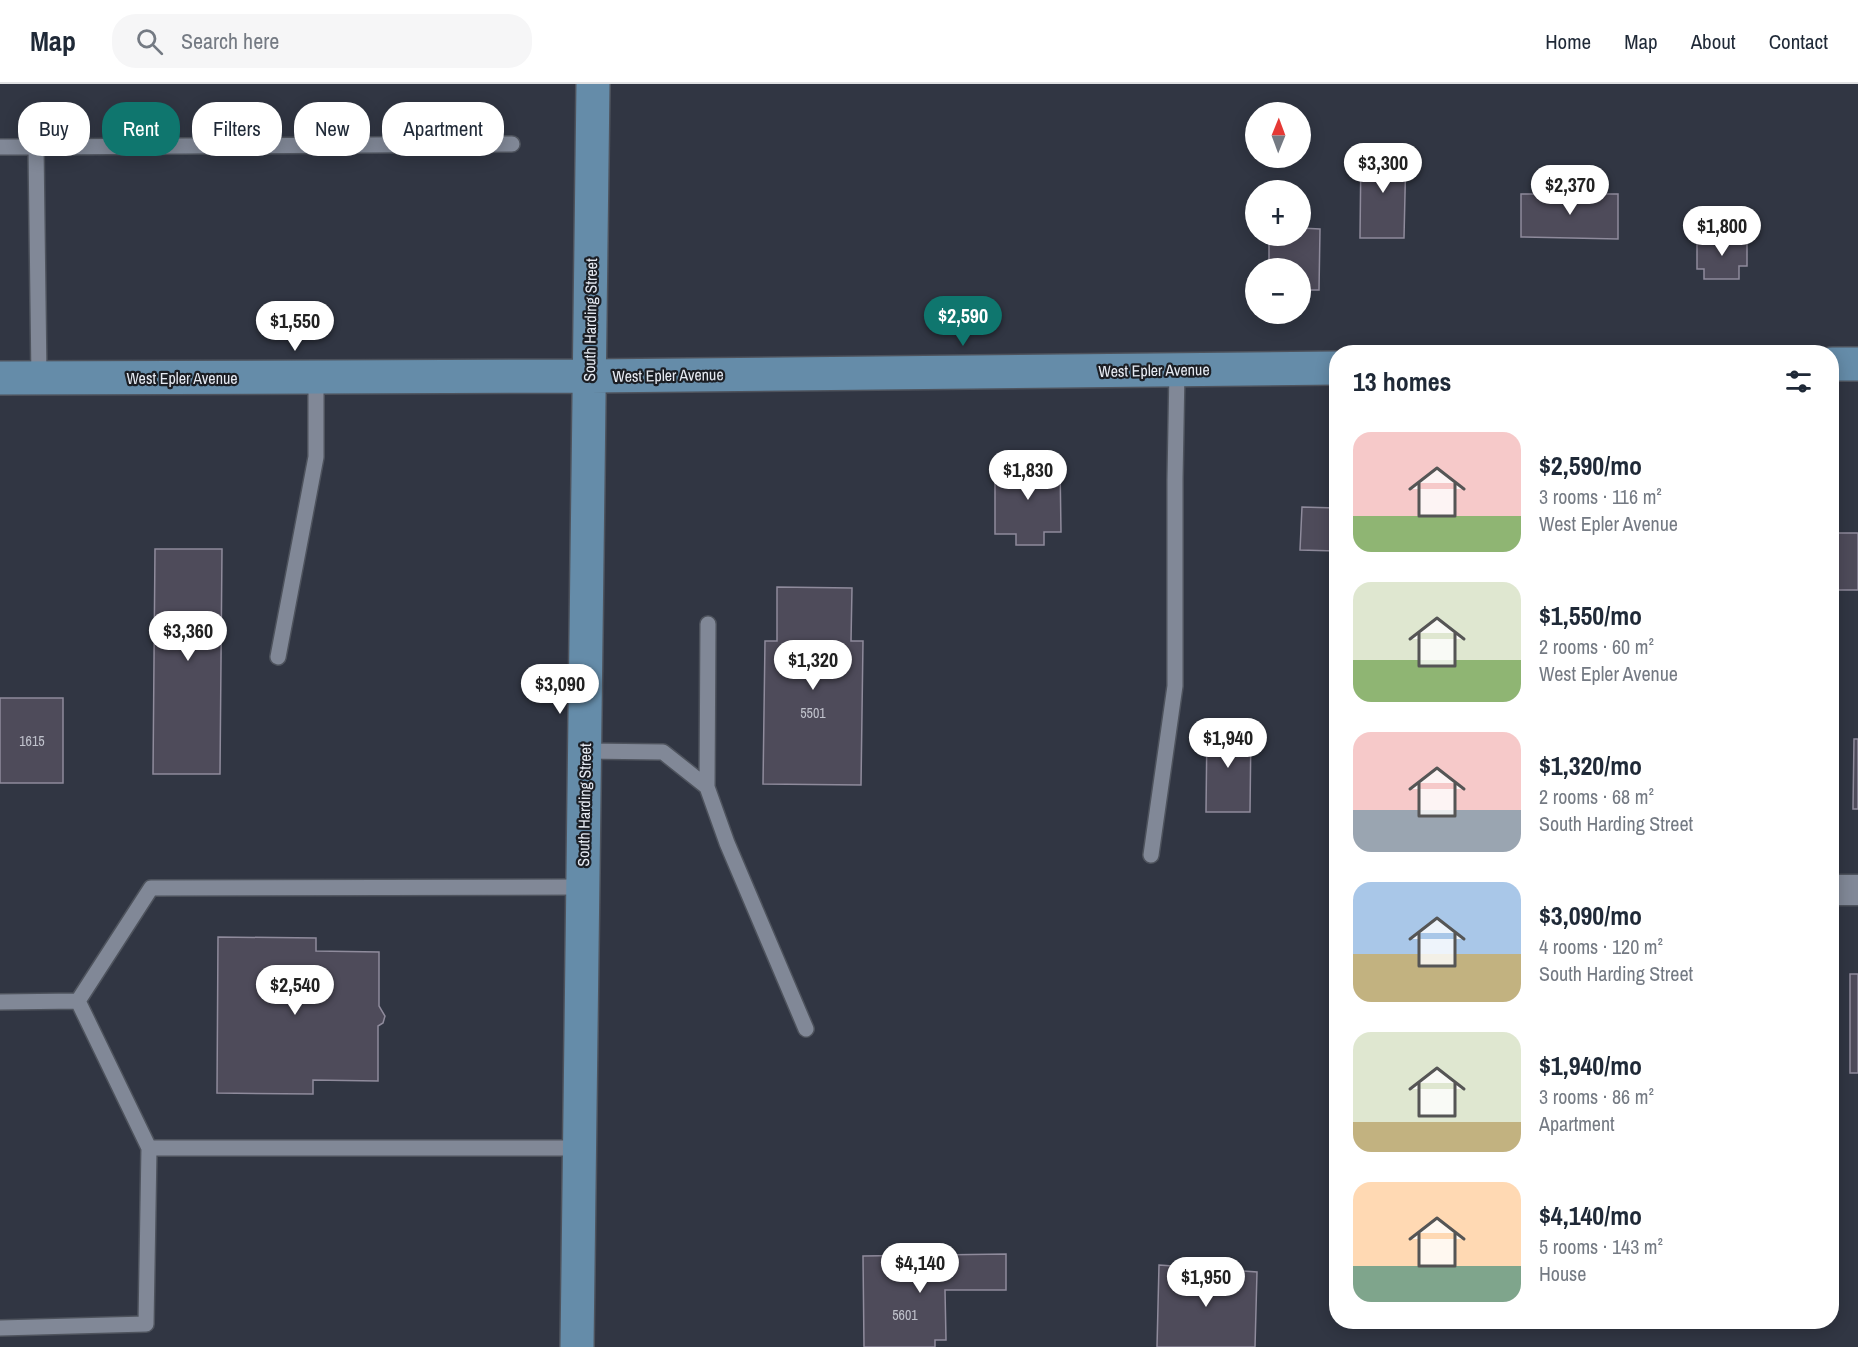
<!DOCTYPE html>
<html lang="en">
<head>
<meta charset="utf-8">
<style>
	body { margin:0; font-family:"Archivo Narrow",sans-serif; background:#f6f6f7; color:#1f2937; height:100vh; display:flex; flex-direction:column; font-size:22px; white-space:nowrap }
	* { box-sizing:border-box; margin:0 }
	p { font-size:20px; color:#747a83 }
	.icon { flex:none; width:33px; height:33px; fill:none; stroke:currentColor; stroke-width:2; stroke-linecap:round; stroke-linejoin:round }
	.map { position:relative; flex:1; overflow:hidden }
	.drawer { position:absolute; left:1329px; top:261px; width:510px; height:984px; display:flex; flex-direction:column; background:#fff; border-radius:24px; box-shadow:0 3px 15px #0003 }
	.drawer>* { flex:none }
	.top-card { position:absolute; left:18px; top:18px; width:570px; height:54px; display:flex; gap:12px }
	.needle { width:39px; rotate:1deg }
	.fabs { position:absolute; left:1245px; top:18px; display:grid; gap:12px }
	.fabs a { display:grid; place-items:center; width:66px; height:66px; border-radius:50%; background:#fff; box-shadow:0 3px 15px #0003; font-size:30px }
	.price { position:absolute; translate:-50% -51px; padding:0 14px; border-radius:21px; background:#fff; color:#222; font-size:20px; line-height:39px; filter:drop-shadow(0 2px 3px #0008) }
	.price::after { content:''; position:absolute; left:50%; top:36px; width:18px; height:14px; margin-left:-9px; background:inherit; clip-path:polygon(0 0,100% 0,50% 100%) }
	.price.selected { background:#0f766e; color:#fff }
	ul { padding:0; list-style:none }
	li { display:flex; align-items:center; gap:18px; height:150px; padding:0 24px }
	li span { display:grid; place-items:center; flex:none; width:168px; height:120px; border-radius:18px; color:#555 }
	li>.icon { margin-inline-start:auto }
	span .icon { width:72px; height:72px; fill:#fffc; stroke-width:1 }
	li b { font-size:26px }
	h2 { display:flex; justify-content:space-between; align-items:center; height:72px; padding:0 24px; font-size:26px }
	.chip { padding:0 21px; border-radius:24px; background:#fff; box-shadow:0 3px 15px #0003; font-size:21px; line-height:54px }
	.chip.selected { background:#0f766e; color:#fff }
	header { display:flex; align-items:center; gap:36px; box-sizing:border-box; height:84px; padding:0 30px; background:#fff; border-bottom:2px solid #e0e1e3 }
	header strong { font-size:28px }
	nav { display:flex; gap:33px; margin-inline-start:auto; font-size:21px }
	.search { width:420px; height:54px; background:#f6f6f7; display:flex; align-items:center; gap:15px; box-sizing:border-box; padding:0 21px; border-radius:24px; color:#747a83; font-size:22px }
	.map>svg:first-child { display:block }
</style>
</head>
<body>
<header>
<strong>Map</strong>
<div class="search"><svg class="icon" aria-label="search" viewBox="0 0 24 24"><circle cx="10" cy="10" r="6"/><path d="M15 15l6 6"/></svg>Search here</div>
<nav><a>Home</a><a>Map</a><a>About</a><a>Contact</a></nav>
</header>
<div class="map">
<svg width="1858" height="1263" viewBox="0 0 1858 1263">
	<rect width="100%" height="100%" fill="#313643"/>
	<!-- building -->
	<path fill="#4e4b5a" stroke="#8f8b9c" stroke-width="1.5" d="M1361,66H1406L1404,154H1360Z
		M1521,110H1618V155L1521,153Z
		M1300,144L1320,145L1319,206H1310L1309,218H1300V184H1269V152H1300Z
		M1697,153L1747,154V182H1739V195H1704V185H1697Z
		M995,379H1060L1061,448H1044V461H1016V450H995Z
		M1302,423L1336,424V467L1300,466Z
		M1836,449H1858V506H1835Z
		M155,465H222L220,690H153Z
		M777,503L852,504L851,557H863L861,701L763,700L765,557H777Z
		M0,614H63V699H0Z
		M1207,641L1251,642L1250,728H1206Z
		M1854,655H1858V725H1853Z
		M218,853L316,854V867L379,868V922L385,932L383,939L378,942V997L313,996V1010L217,1009Z
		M1850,890H1858V989H1850Z
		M1006,1170V1206H945L946,1256H935V1263H864L863,1172Z
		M1159,1181L1257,1188L1255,1263H1157Z"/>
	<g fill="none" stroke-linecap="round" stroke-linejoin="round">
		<defs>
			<path id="lane" d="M0,63H36
				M39,294L36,63L512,60
				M278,573L316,373V293
				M585,667L663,668L707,703L727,759L806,945
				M707,703L708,540
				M1151,771L1175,602V395L1177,286
				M78,917L149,1064
				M0,918L78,917L151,804L583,803
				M0,1244L146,1240L149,1064H579"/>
			<path id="street" d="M1832,806H1858"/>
			<path id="secondary" d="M1832,280H1858
				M0,294L590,292L1336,284
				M577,1263L593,0"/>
		</defs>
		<!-- lane casing -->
		<use href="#lane" stroke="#4e535d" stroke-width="18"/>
		<!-- street casing -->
		<use href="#street" stroke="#4e535d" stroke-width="33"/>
		<!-- secondary casing -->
		<use href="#secondary" stroke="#4e535d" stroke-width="36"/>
		<!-- lane -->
		<use href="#lane" stroke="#818897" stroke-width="15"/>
		<!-- street -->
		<use href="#street" stroke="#818897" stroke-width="30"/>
		<!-- secondary -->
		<use href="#secondary" stroke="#658ca9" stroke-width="33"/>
	</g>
	<g text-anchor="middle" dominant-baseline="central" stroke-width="4.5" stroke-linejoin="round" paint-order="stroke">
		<!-- number labels -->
		<g font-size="14" fill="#c0c2cc">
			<text x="813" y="629">5501</text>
			<text x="32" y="657">1615</text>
			<text x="905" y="1231">5601</text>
		</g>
		<!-- street labels -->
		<g font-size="16" fill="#e6eaf2" stroke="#1b1e24">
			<text transform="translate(590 236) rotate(-89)">South Harding Street</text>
			<text transform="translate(1154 286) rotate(-1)">West Epler Avenue</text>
			<text transform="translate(668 291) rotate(-1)">West Epler Avenue</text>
			<text x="182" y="294">West Epler Avenue</text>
			<text transform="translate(584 721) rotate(-89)">South Harding Street</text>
		</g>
	</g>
</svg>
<div class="fabs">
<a><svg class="needle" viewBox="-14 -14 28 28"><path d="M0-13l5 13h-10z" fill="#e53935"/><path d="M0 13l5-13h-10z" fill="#747a83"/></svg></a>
<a>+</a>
<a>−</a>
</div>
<b class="price" style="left:1383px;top:110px">$3,300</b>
<b class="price" style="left:1570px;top:132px">$2,370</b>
<b class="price" style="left:1722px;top:173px">$1,800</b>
<b class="price selected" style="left:963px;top:263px">$2,590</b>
<b class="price" style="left:295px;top:268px">$1,550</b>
<b class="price" style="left:1028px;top:417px">$1,830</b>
<b class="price" style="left:188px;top:578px">$3,360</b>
<b class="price" style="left:813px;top:607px">$1,320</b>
<b class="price" style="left:560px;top:631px">$3,090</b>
<b class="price" style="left:1228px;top:685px">$1,940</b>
<b class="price" style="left:295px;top:932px">$2,540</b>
<b class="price" style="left:920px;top:1210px">$4,140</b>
<b class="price" style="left:1206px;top:1224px">$1,950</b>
<div class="top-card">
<a class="chip">Buy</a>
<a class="chip selected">Rent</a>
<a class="chip">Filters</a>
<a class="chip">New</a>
<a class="chip">Apartment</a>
</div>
<section class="drawer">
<h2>13 homes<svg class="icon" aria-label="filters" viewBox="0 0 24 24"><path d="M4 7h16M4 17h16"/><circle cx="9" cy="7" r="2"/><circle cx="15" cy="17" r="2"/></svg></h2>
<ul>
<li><span style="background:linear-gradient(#f6c9c9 70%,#8fb573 0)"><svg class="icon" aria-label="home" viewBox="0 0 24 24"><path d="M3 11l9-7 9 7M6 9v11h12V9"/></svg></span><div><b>$2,590/mo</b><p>3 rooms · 116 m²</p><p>West Epler Avenue</p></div></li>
<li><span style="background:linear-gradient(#dfe7d0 65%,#8fb573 0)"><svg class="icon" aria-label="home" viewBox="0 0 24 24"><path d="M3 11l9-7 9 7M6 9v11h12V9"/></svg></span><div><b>$1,550/mo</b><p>2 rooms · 60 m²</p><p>West Epler Avenue</p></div></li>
<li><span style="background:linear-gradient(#f6c9c9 65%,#9aa5b1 0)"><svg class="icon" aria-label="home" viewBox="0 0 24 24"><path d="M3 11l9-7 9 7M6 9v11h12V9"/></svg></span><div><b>$1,320/mo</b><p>2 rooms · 68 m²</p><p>South Harding Street</p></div></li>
<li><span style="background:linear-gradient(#a9c7e8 60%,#c2b280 0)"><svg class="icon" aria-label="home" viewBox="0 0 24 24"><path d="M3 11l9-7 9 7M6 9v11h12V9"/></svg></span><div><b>$3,090/mo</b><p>4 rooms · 120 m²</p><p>South Harding Street</p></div></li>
<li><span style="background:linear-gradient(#dfe7d0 75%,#c2b280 0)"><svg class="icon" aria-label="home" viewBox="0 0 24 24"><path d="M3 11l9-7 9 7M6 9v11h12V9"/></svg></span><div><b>$1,940/mo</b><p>3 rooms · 86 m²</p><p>Apartment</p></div></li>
<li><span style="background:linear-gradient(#ffd9b3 70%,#7fa58c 0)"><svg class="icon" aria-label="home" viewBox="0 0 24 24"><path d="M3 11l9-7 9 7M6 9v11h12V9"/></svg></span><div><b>$4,140/mo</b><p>5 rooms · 143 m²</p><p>House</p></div></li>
</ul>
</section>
</div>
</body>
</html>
